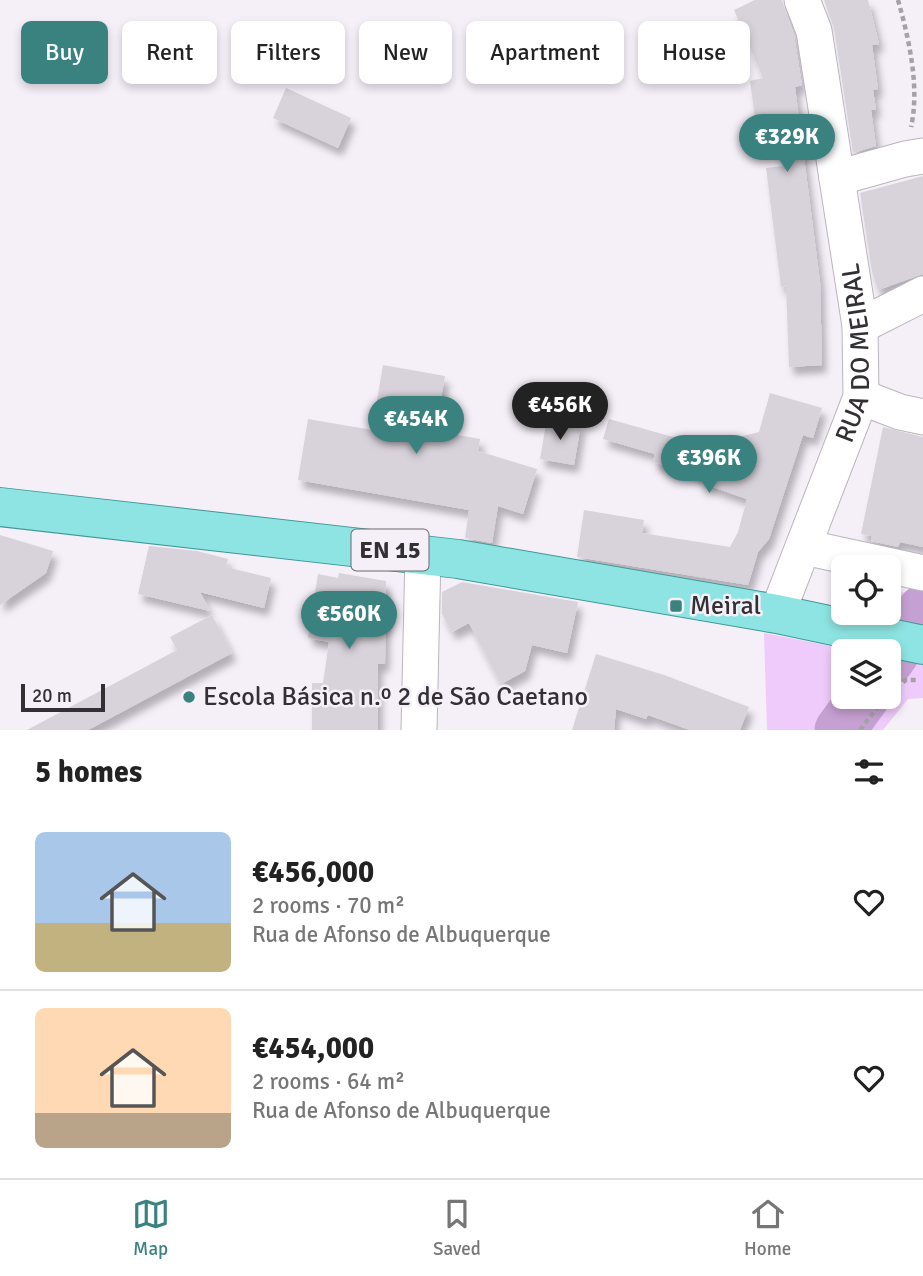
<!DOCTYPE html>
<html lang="en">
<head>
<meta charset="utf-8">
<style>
	body { margin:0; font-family:Signika,sans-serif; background:#f6f6f6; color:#222; height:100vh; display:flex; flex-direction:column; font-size:26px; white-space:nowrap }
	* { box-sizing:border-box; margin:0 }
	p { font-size:23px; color:#767676 }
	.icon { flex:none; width:38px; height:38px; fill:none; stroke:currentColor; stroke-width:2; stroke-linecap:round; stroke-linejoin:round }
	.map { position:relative; height:730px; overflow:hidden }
	.sheet { display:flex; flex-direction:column; background:#fff; flex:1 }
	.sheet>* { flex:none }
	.banner { position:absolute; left:21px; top:21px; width:882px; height:63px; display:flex; gap:14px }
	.fabs { position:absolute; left:831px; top:555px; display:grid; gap:14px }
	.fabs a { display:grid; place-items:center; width:70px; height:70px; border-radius:10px; background:#fff; box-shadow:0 4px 10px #0003; font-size:35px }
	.scale { position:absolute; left:21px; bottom:18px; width:84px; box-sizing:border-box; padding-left:7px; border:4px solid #323033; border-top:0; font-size:19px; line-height:24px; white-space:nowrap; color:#323033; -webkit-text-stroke:5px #f5eff8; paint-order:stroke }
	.price { position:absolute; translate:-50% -60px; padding:0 16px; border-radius:24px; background:#398280; color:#fff; font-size:23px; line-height:46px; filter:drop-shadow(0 2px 4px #0008) }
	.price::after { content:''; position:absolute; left:50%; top:42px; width:21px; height:16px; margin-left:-10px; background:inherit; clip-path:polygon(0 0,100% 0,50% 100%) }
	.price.active { background:#222; color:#fff }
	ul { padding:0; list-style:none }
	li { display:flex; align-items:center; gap:21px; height:175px; padding:0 35px }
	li+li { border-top:2px solid #e0e0e0 }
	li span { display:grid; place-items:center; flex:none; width:196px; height:140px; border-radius:10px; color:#555 }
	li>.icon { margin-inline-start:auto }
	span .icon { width:84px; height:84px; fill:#fffc; stroke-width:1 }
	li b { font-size:30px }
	h2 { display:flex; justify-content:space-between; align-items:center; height:84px; padding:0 35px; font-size:30px }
	.tag { padding:0 24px; border-radius:10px; background:#fff; box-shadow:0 4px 10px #0003; font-size:24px; line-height:63px }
	.tag.active { background:#398280; color:#fff }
	.dock { display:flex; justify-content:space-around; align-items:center; height:98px; border-top:2px solid #e0e0e0; background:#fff; font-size:19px; color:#767676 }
	.dock a { display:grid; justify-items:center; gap:4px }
	.dock .active { color:#398280 }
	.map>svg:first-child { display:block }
</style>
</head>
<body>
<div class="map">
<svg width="923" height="730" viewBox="0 0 923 730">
	<defs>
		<filter id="shadow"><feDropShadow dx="4.5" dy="8" stdDeviation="3.5" flood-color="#0004"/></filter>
	</defs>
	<rect width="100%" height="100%" fill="#f5eff8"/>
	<!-- green -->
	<path fill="#efcbfb" d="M889,590L923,596V626L886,618V613L889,612Z
		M764,633L857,651H844V696H889V657L923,664V698L908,699L883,730H767Z"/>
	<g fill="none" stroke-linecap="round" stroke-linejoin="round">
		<!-- river -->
		<path stroke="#c5a0d2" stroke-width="51" d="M889,660L923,610
			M840,730L865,696"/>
	</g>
	<!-- building -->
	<path fill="#d8d2da" filter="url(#shadow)" d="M755,0H782L794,36L802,85L795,87L820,282L822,365L789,367L786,286L781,287L766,168L783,166L778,122L756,125L750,81L763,78L734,10Z
		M824,0H868L879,44L872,45L878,89L873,90L876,110H871L876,146L853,153L834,28Z
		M286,88L351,118L338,148L273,118Z
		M923,176V274L878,290L872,272L860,193Z
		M383,365L445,376L435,431L480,439L478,451L537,469L523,514L498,506L492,543L465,538L469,510L298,480L308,419L372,430Z
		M770,393L822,408L813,438L803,435L769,539L758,552L748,585L577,557L584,510L644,520L642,533L730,547L738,532L747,499L704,484L705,477L653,462L655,454L603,439L609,419L705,446L759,432Z
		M547,418L581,424L574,465L540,459Z
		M883,427L923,437V547L900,542L898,547L871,541L872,536L861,534Z
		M0,535L53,551L46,573L0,605Z
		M149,546L197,551L228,559L226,567L271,578L264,608L200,592L210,611L138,594Z
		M339,573L386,581L385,664H378V730H312V683H323L329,642L308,638L318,574L338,578Z
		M462,582L578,602L567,653L532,645L525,671L501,684L469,623L452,632L442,614V592Z
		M212,615L232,653L88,730H27L177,650L170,637Z
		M596,654L664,675L749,707L740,730H690L648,715L646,719L616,709L614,730H572Z"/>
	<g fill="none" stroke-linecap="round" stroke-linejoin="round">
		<defs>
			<g id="minor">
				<path d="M837,178L905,159L923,156"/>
				<path d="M860,326L923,294"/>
				<path d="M861,397L900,412L923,417"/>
				<path d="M804,547L923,573"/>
				<path id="s1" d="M777,614L861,397L860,326L814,31L802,0"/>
				<path d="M419,730L423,554"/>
			</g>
			<path id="major" d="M0,507L458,559L777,614L923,645"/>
		</defs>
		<!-- minor casing -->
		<use href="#minor" stroke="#bbb5bd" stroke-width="37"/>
		<!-- major casing -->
		<use href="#major" stroke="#3d9998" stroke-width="40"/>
		<!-- path -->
		<path stroke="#a5a1a7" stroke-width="4.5" stroke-dasharray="5 3.5" stroke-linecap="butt" d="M898,0C909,39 920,87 911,127
			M889,692L906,680H916
			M860,730L886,696"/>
		<!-- minor -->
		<use href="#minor" stroke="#fff" stroke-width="35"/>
		<!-- major -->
		<use href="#major" stroke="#8ee4e2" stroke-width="38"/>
	</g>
	<!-- markers -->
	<g fill="#398280" stroke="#f5eff8" stroke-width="2.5">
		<rect x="669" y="599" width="14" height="14" rx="3.5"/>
		<circle cx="189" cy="697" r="7"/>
	</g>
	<g text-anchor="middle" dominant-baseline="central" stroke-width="5" stroke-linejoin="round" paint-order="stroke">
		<!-- shield labels -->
		<rect fill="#f5eff8" stroke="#6c696e" stroke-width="2" x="351.5" y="529.5" width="77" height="41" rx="5"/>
		<g font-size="24" font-weight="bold" fill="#323033">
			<text x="390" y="550">EN 15</text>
		</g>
		<!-- street labels -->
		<g font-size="26" fill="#323033" stroke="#f5eff8">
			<text stroke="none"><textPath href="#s1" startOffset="276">RUA DO MEIRAL</textPath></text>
		</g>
		<!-- poi labels -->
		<g font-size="26" fill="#323033" stroke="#f5eff8" text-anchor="start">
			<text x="690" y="606">Meiral</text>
			<text x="203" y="697">Escola Básica n.º 2 de São Caetano</text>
		</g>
	</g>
</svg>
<div class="fabs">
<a><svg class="icon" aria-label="locate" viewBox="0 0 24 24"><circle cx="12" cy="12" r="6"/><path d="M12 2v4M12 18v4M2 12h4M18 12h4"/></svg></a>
<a><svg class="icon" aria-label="layers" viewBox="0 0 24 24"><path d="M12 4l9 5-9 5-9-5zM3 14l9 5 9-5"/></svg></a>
</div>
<div class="scale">20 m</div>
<b class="price" style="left:787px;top:174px">€329K</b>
<b class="price active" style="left:560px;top:442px">€456K</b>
<b class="price" style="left:416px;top:456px">€454K</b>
<b class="price" style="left:709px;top:495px">€396K</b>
<b class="price" style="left:349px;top:651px">€560K</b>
<div class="banner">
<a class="tag active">Buy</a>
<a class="tag">Rent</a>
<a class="tag">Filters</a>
<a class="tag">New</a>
<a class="tag">Apartment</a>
<a class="tag">House</a>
</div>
</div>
<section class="sheet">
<h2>5 homes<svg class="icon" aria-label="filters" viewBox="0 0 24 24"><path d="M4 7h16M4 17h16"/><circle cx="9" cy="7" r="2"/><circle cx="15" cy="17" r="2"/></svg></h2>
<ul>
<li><span style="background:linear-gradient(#a9c7e8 65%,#c2b280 0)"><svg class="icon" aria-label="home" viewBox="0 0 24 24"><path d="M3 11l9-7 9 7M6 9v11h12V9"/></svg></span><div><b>€456,000</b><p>2 rooms · 70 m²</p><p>Rua de Afonso de Albuquerque</p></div><svg class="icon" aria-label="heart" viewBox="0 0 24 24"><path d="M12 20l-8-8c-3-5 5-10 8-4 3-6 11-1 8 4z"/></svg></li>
<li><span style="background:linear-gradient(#ffd9b3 75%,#b9a48a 0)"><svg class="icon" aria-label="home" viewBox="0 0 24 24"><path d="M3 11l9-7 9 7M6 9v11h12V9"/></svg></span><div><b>€454,000</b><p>2 rooms · 64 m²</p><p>Rua de Afonso de Albuquerque</p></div><svg class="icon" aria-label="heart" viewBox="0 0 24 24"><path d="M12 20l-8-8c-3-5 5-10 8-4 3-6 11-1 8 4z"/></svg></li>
</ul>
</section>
<nav class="dock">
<a class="active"><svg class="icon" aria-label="map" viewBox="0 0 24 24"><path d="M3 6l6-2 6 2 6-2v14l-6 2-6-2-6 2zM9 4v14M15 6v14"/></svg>Map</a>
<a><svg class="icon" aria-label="saved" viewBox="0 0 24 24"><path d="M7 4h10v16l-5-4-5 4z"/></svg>Saved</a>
<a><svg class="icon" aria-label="home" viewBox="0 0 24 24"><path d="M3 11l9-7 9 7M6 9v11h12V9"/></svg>Home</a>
</nav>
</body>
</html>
